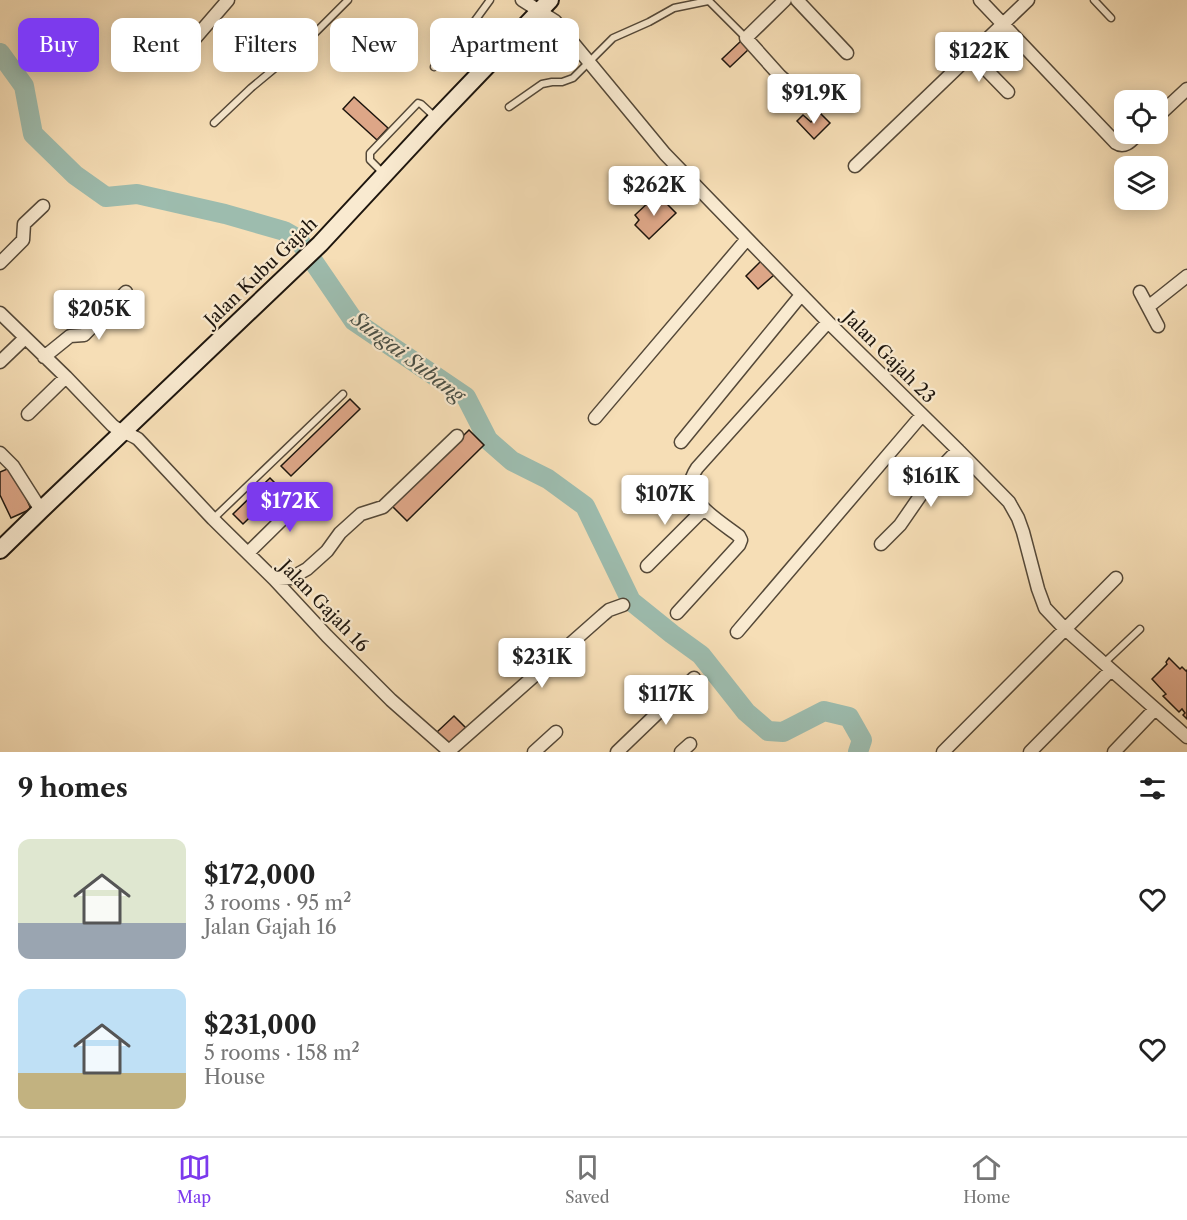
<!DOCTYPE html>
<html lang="en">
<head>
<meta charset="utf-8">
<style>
	body { margin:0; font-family:"Libre Caslon Text",serif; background:#f2f2f2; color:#222; height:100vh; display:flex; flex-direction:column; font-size:22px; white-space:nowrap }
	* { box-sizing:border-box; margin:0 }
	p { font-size:20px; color:#767676 }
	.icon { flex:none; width:33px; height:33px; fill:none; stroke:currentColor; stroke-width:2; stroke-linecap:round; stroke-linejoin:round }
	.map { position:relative; height:752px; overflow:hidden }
	.side { display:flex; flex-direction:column; background:#fff; flex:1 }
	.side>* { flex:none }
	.hud { position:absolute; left:18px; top:18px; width:600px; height:54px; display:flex; gap:12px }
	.controls { position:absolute; left:1114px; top:90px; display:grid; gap:12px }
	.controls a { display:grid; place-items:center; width:54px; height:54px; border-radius:12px; background:#fff; box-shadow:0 3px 15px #0003; font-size:30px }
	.price { position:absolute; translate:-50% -51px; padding:0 14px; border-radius:6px; background:#fff; color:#222; font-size:20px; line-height:39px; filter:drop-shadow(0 2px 3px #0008) }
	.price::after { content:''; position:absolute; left:50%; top:36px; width:18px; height:14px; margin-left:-9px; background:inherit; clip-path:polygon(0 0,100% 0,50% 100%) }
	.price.on { background:#7c3aed; color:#fff }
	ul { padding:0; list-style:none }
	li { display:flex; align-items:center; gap:18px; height:150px; padding:0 18px }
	li span { display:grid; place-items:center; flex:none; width:168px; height:120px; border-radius:12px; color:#555 }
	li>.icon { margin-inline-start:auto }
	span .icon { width:72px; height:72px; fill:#fffc; stroke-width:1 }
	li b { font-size:26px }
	h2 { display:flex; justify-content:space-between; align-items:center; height:72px; padding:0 18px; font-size:26px }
	.pill { padding:0 21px; border-radius:12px; background:#fff; box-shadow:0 3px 15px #0003; font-size:21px; line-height:54px }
	.pill.on { background:#7c3aed; color:#fff }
	.dock { display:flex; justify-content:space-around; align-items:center; height:84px; border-top:2px solid #e0e0e0; background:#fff; font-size:16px; color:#767676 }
	.dock a { display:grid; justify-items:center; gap:3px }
	.dock .on { color:#7c3aed }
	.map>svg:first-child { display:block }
</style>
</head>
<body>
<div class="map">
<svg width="1187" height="752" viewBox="0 0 1187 752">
	<rect width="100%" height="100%" fill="#f6deb6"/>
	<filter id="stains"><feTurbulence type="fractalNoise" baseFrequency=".00333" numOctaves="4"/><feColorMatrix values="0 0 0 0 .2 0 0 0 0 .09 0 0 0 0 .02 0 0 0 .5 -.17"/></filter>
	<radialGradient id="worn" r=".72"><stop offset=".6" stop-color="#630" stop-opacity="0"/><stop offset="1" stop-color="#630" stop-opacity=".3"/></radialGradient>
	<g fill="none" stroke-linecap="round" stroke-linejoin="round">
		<!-- river -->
		<path stroke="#9dbcae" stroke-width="20" d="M0,53L24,86L33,134L75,175L106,197L137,194L225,214L284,231L298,239L354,321L466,397L488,440L512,461L548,479L585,506L631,601L672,634L701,655L746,712L768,731L783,732L824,711L849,717L862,740L858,752"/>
	</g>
	<!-- building -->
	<path fill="#dda687" stroke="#1e160e" stroke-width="1.5" d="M742,40L750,48L730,67L722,59Z
		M354,97L388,128L377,140L343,109Z
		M820,113L830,123L814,139L797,121L803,115L811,122Z
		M662,199L676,213L649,239L635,225L639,220L635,215L651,200L656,205Z
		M761,261L774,275L758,289L746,276Z
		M350,399L360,409L291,476L281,466Z
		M469,430L484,445L407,521L392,506Z
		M12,467L31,509L11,518L0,495V472Z
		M270,478L280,488L243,524L233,514Z
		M1169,658L1180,669L1182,667L1186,671L1187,670V719L1183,715L1185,713L1182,709L1179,712L1163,696L1166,694L1152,679L1167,664L1166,662Z
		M454,716L468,730L451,747L437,732Z"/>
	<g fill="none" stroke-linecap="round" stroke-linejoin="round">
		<defs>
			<path id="lane" d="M708,0L746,38
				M1094,0L1111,18
				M434,67L471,26L490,0
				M509,107L542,84L552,82H562L573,78L613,38L649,22L674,8L708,1
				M214,123L251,88L304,44L348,0
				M384,174L370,160V153L418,103L421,104L435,117
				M213,519L343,394
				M1104,663L1140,629"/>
			<path id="street" d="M522,0L555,21L665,154L828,322L958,450L1009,502L1018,518L1023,532L1038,589L1045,608L1064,628L1187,737
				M785,0L746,38L780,76L796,90L811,99
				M797,0L847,53
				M980,0L1116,143C1125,149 1132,140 1138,134
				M184,51L228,0
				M971,54L1008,92
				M1158,116L1187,89
				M855,166L1028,0
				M0,263L23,240L24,224L43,206
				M1140,292L1158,326
				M1148,307L1187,276
				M0,313L66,377L112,425C118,431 129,433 138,439L213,519L274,579L327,636L391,700L450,752
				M44,357L70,336L84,335L126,292
				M0,362L25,338
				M28,414L66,377
				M595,418L747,239
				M681,442L801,295
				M0,453L13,466L41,510
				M881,544L900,525L936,473L958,450
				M248,553L311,491
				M647,566L704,509
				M274,579L291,578L307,569L327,551L340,533L361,514L383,507L457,436
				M677,613L739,545L741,540L739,536C725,525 693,506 691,487C690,480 693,474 697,468L828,322
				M737,632L922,415
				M449,751L603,615L609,610L623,605
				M534,752L556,732
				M617,752L694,678
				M681,752L690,744
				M943,752L1116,578
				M1030,752L1111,670
				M1114,752L1155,709"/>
			<path id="secondary" d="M0,550L41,510L320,244L436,119L550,0"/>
		</defs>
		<!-- lane casing -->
		<use href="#lane" stroke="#544838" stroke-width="9"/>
		<!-- street casing -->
		<use href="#street" stroke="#544838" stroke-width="15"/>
		<!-- secondary casing -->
		<use href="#secondary" stroke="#1e160e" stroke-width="20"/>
		<!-- lane -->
		<use href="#lane" stroke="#f9ead0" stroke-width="6"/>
		<!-- street -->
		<use href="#street" stroke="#f9ead0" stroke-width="12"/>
		<!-- secondary -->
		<use href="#secondary" stroke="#f9ead0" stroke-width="16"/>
	</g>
	<g text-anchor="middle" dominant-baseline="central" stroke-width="4.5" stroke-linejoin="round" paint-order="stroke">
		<!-- street labels -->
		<g font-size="18" fill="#1e160e" stroke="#f9ead0">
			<text transform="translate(261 272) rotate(-44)">Jalan Kubu Gajah</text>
			<text transform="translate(889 357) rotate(45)">Jalan Gajah 23</text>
			<text transform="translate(324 606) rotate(46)">Jalan Gajah 16</text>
		</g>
		<!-- water labels -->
		<g font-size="20" font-style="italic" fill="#4a5046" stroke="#f9ead0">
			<text transform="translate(408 357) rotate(37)">Sungai Subang</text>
		</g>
	</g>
	<rect width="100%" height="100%" filter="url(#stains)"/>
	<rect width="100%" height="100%" fill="url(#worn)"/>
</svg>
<div class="controls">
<a><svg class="icon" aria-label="locate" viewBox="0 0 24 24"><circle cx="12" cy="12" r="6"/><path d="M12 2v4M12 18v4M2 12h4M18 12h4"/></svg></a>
<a><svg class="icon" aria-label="layers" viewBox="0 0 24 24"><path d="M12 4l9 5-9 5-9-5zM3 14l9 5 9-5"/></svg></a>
</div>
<b class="price" style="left:979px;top:83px">$122K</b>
<b class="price" style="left:814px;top:125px">$91.9K</b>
<b class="price" style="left:654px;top:217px">$262K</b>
<b class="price" style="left:99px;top:341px">$205K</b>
<b class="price" style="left:931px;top:508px">$161K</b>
<b class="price" style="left:665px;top:526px">$107K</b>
<b class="price on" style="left:290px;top:533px">$172K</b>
<b class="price" style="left:542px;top:689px">$231K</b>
<b class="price" style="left:666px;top:726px">$117K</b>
<div class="hud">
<a class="pill on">Buy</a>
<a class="pill">Rent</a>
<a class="pill">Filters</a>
<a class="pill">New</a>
<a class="pill">Apartment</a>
</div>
</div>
<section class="side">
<h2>9 homes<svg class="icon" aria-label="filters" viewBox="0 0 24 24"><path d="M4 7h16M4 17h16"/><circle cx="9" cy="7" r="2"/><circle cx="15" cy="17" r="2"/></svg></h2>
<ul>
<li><span style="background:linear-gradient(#dfe7d0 70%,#9aa5b1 0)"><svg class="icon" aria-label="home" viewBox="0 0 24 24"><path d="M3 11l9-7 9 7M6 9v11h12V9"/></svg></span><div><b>$172,000</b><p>3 rooms · 95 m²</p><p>Jalan Gajah 16</p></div><svg class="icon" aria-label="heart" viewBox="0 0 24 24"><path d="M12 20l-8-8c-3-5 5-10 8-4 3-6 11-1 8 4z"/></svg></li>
<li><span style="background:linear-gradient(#bfe0f5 70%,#c2b280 0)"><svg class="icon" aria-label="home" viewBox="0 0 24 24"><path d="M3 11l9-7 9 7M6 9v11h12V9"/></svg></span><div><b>$231,000</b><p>5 rooms · 158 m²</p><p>House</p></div><svg class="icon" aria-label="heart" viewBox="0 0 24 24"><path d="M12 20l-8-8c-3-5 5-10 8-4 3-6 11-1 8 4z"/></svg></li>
</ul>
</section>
<nav class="dock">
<a class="on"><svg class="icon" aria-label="map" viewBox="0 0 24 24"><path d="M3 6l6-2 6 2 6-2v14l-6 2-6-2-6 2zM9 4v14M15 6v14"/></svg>Map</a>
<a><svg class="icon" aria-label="saved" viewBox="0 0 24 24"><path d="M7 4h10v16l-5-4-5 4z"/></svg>Saved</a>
<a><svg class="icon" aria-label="home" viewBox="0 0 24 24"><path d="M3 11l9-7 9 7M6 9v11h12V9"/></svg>Home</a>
</nav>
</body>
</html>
